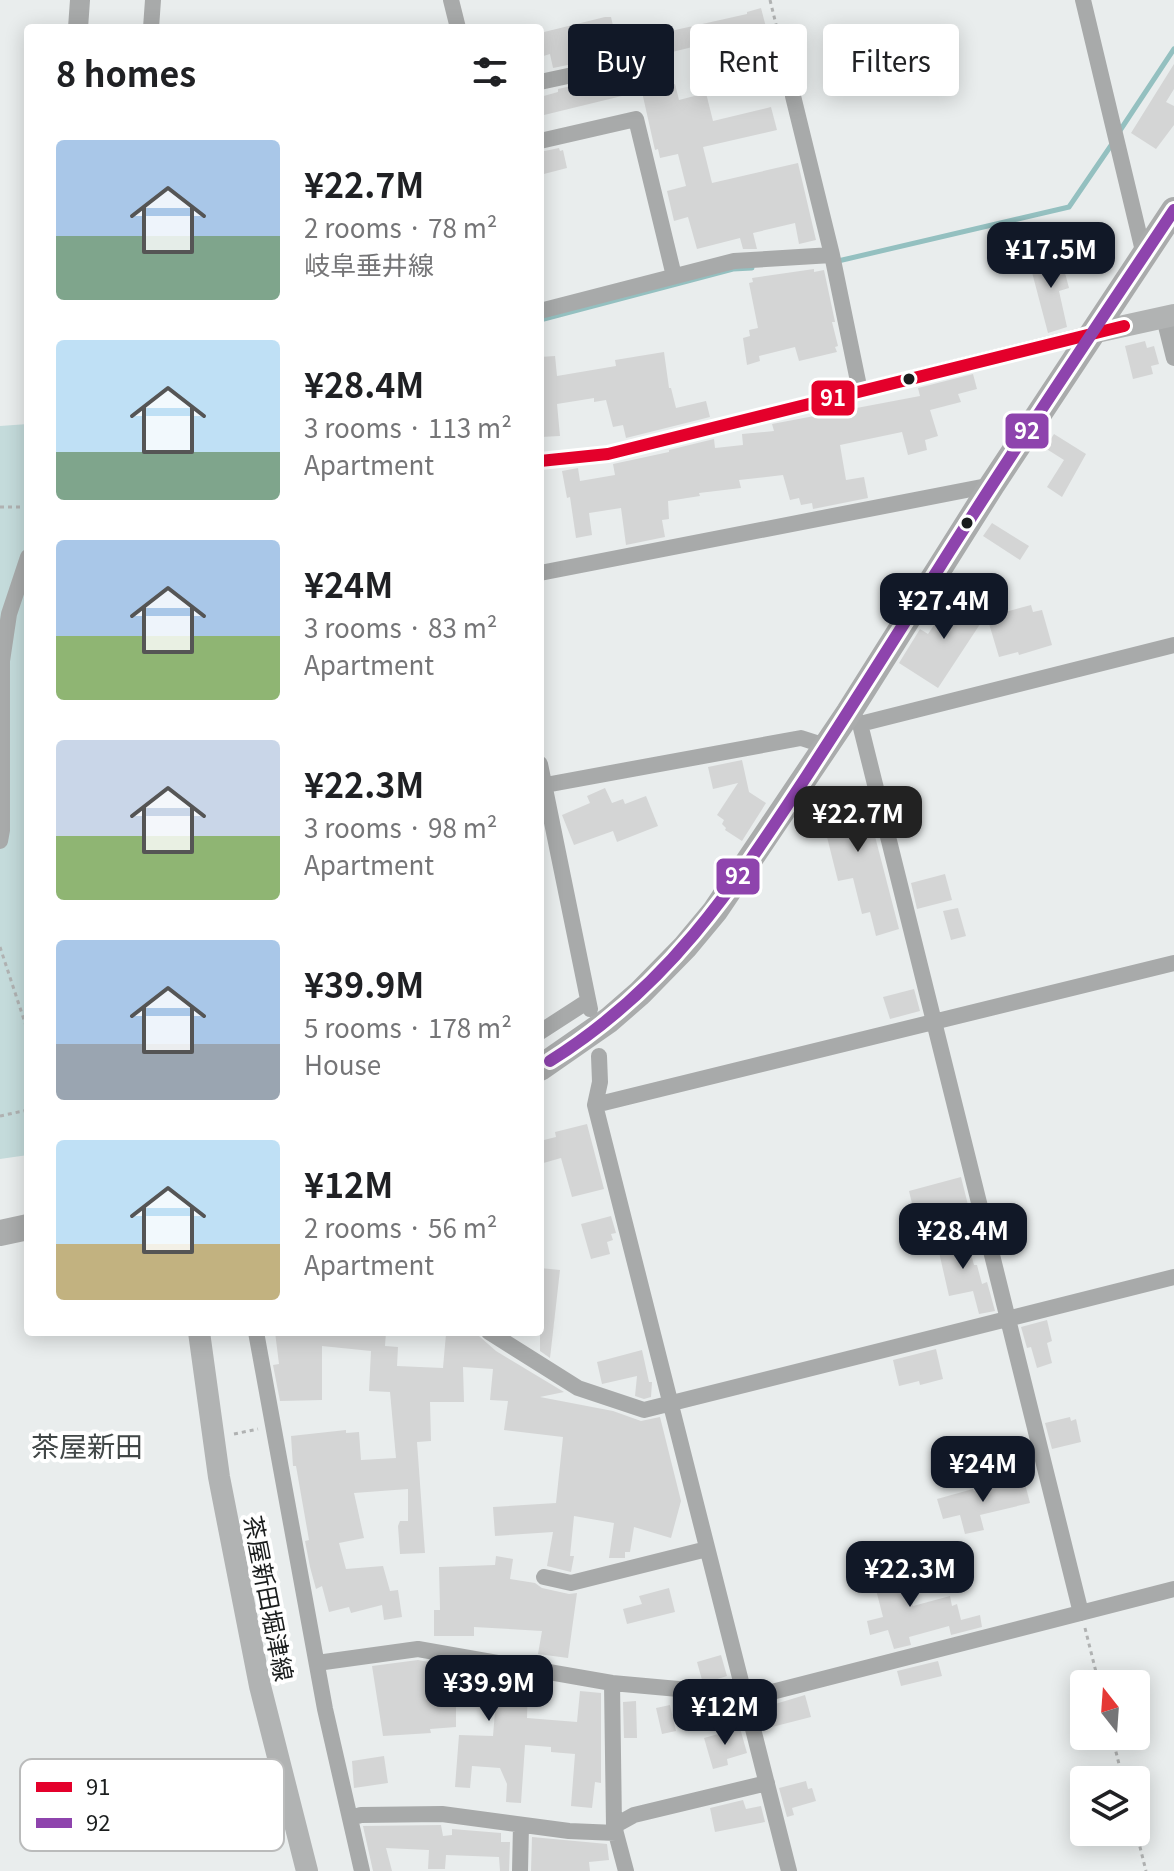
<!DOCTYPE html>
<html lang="en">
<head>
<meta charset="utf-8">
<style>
	body { margin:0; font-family:Georgia,"Noto Sans JP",serif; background:#f6f6f6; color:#202124; height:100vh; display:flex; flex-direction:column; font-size:30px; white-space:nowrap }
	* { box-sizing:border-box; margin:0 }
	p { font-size:26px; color:#757577 }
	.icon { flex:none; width:44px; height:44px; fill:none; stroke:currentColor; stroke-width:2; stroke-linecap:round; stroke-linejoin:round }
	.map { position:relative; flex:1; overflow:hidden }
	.panel { position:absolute; left:24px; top:24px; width:520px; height:1312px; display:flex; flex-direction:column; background:#fff; border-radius:8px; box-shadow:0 4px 20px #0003 }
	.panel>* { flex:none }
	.hud { position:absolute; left:568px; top:24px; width:486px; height:72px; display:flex; gap:16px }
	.needle { width:52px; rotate:343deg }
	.buttons { position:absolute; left:1070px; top:1670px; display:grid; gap:16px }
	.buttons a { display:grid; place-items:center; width:80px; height:80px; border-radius:8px; background:#fff; box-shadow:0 4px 20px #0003; font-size:40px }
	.price { position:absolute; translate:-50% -68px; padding:0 18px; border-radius:16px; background:#111827; color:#fff; font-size:26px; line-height:52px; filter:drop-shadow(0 2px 4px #0008) }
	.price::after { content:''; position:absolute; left:50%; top:48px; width:24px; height:18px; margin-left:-12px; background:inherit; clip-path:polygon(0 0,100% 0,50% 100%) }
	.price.active { background:#222; color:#fff }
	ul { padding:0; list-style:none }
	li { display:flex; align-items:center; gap:24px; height:200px; padding:0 32px }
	li span { display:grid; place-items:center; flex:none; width:224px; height:160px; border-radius:8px; color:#555 }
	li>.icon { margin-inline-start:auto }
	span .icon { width:96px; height:96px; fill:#fffc; stroke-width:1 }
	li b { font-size:34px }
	h2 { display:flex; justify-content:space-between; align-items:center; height:96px; padding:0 32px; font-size:34px }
	.tag { padding:0 28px; border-radius:8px; background:#fff; box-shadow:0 4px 20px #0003; font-size:28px; line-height:72px }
	.tag.active { background:#111827; color:#fff }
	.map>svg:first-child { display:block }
</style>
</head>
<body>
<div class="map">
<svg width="1174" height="1871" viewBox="0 0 1174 1871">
	<rect width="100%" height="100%" fill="#e9eded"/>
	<!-- green -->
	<path fill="#c4dbdb" d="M28,424V1155L0,1159V426Z"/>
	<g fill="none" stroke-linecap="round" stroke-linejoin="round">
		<!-- stream -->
		<path stroke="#94c0c0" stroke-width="5" d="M1119,132L1174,49
			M838,261L1069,207L1112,144
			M540,320L733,269L752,268"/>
	</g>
	<!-- building -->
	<path fill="#d4d5d5" d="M761,8L768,35L754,39L753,37L726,42L725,39L660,55V58L630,65L628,58L622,54L553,68L550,54L540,57V33L605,17H611L617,43L747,14V12Z
		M1174,64V89L1166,102L1174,106V125L1156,149L1131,133Z
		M625,74L630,94L540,116V97L558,92V89Z
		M675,84L679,100L706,93L713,121L771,107L777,130L703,147L712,183L798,163L816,240L799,244L795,223L753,233L757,249H743L740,238L697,249L688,217L674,221L667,191L686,186L678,154L660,158L658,149L655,150L642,92Z
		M559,148L560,151L563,150L567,168L540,175V152Z
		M1060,254L1069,288L1059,291L1067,327L1048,333L1029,261Z
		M814,269V272L824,270L835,322H832L838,346L835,347L837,352L799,361L795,347L759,356L760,361L747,365L743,338L750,336L749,330L758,328L749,283L753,282L752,278Z
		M1145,341L1147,348L1154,346L1159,364L1151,366L1153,374L1133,379L1125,346Z
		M664,352L669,388H671L676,408L706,401L710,417L626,438L623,425L613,427L606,400L594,402V398L557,404L560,436L540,437V357L555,356L557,376L616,366L615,360Z
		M973,374L977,389L958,394L961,402L930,410L938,436L925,440L927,450L908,455L902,432L840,445L846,480L864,477L868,498L813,509L812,503L801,505L799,498L790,500L783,475L739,480L741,488L699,493L700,496L668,501L669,519L662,520L665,537L626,545L621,508L589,513L592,535L576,538L570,497L567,498L562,471L578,468L580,481L615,475L613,464L669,452V450L714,439L715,448L743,445L742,434L774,431L772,424L920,396L918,388Z
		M1054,434L1086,454L1062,497L1047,487L1064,460L1045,448Z
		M992,523L1029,546L1020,560L983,536Z
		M961,595L988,612L938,688L899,663L920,629L928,634L950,601L955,604Z
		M1031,605L1033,612L1042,610L1052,645L1019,655L1018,652L999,657L987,617Z
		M742,760L749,792L766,803L742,841L725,830L726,828L722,824L724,820L717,815L738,783L713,789L708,767Z
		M862,786L899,929L876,936L870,912L862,914L853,878L838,881L817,797Z
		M605,788L612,803L623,799L625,804L646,796L658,826L617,842L613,831L574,845L562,815L590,803L587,796Z
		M945,874L952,900L917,909L911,883Z
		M958,908L966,936L951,940L943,911Z
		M914,989L920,1011L890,1019L883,997Z
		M587,1124L604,1189L572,1197L561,1158L540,1164V1141L556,1137L555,1132Z
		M961,1177L974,1229L959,1233L952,1206L915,1216L909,1191Z
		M611,1216L616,1233L611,1234L613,1240L607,1242L610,1254L591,1259L581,1224Z
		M965,1232L974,1265H977L982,1284L987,1282L995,1311L979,1314L973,1291L949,1296L936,1239Z
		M540,1268L560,1270L550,1358L540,1351Z
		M1047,1320L1052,1341L1047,1343L1052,1363L1037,1368L1031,1347L1027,1348L1021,1327Z
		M275,1332H386L385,1346L398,1347L397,1366L443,1368L446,1334L479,1336L496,1351L564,1392L540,1397L613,1411L641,1421L660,1417L681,1501L671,1538L634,1527L630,1552H625V1558H609L614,1523L574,1516L570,1556H574L571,1572L547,1566L553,1532L495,1536L493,1507L556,1503L563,1437L504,1430L508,1401L490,1400L493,1369L463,1367L464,1402H430L431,1441L417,1442L425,1553L400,1554L398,1526L400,1521H408V1489L354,1493L364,1538L339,1543L346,1569L383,1566L390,1591L398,1590L402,1617L384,1620L382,1605L351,1613L349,1607L329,1612L322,1586L316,1589L310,1567L305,1541L309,1540L296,1466H293L291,1436L346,1430V1433L359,1432L361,1460L396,1458L390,1392L369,1391L371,1351L322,1346V1400L280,1401L273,1365L279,1364Z
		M936,1349L943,1379L920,1385L919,1381L899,1386L893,1360Z
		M642,1350L649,1382H652L651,1397L644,1399L635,1396L637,1376L602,1384L597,1362Z
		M1070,1417L1071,1421L1076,1419L1081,1442L1052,1449L1045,1423Z
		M1024,1480L1030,1503L980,1515L984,1530L965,1534L960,1515L943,1519L937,1499L973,1489L974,1491Z
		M496,1556L513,1559L510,1579L535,1583L542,1588L569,1594L577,1593L568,1658L538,1654L542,1631L474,1627V1636H434V1610H440L439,1567L495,1565Z
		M888,1557L894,1582L906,1579L913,1606L950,1596L952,1606L957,1604L961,1620L980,1615L982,1627L951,1635L949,1626L909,1637L911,1645L894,1649L888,1630L870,1635L867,1621L883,1617L874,1582L868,1584L862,1563Z
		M669,1588L675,1612L627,1624L623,1609L642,1604L639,1596Z
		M721,1655L727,1676L711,1681L702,1680L697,1662Z
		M418,1660L500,1675V1681L528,1683L527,1718L577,1722L580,1691L601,1693V1783L595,1782L592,1808L571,1806L575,1754L551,1752V1747L525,1745L521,1803L506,1802L507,1784L500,1768L472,1766L470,1788L455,1787L459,1735L493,1736L496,1699L456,1695V1727L430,1729L431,1733L383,1736L372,1666Z
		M938,1661L942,1676L901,1686L897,1671Z
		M805,1695L811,1717L764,1729L759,1709Z
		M636,1701L637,1738H624L623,1702Z
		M670,1705L676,1731L662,1734L656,1708Z
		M740,1728L747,1753L727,1759L728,1765L713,1769L704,1738Z
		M384,1756L388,1783L354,1788L352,1761Z
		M806,1781L808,1789L812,1788L816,1801L792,1808L794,1815L787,1817L779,1788Z
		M743,1800L746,1809L761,1806L765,1822L715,1832L710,1808Z
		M441,1825L443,1836L452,1835V1829L501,1833V1842H510L509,1871H500L499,1857L446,1855L445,1869H428L429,1850L386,1848L392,1871H373L363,1826Z
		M532,1837L607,1844L609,1860L589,1862L590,1871H531Z"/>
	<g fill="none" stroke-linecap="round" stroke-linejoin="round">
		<!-- path -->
		<path stroke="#b0b2b2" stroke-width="3" stroke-dasharray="4 4" stroke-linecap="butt" d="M770,0L790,81
			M0,507H28
			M0,947L28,1032
			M0,1116L28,1110
			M234,1434L258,1429
			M1085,1628L1099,1684
			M1112,1736L1123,1780
			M1136,1831L1146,1871"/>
		<!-- minor -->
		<path stroke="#a8aaaa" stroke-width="16" d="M451,0L458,28
			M1083,0L1144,255
			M151,28L153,0
			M540,82L619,65
			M793,96L832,255L860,391
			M540,141L636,119L674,276
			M540,311L734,261L832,255
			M1164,318L1174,358
			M540,461L608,454L1092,333
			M540,573L992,485
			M853,716L860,724L1174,645
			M860,724L1081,1613
			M540,764L590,1009
			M540,786L801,738L826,746
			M0,841L2,830V661L9,614L28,557
			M540,1032L588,1001
			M599,1056L600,1082L595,1105L789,1871
			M595,1105L1174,963
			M256,1332L325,1709L362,1871
			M489,1332L578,1388L644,1410L1174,1277
			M544,1577L571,1583L707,1549
			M317,1663L418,1649L612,1683L756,1696L1174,1589
			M612,1683L614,1826L626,1871
			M350,1818L361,1815L442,1814L569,1831L616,1833
			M614,1826L634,1815L767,1783
			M520,1871L521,1825"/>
		<!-- tertiary -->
		<path stroke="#a8aaaa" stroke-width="20" d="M78,28L80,0"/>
		<!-- secondary -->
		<path stroke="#b1b3b3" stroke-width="22" d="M1092,333L1174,315
			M199,1332L219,1477L260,1686L307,1871"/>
		<!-- primary -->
		<path stroke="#aaacac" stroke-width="26" d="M540,1068L609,1020L640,993L685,947L715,911L849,712L992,485L1174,210
			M0,1233L28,1227"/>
		<defs>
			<path id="bus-1" d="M540,461L608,454L1124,326"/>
			<path id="bus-2" d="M550,1061C668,987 731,891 806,777C851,708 895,638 939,568C1015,447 1095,329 1174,210"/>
		</defs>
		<!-- bus-1 casing -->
		<use href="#bus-1" stroke="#fff" stroke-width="18"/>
		<!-- bus-2 casing -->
		<use href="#bus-2" stroke="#fff" stroke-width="18"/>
		<!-- bus-1 -->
		<use href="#bus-1" stroke="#e4002b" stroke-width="12"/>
		<!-- bus-2 -->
		<use href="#bus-2" stroke="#8e44ad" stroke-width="12"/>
	</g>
	<!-- markers -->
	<g fill="#1a1d1d" stroke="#fff" stroke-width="3">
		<circle cx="909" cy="379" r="7"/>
		<circle cx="967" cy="523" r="7"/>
	</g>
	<g text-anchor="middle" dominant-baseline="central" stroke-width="8" stroke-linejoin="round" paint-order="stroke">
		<!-- street labels -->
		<g font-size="24" fill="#1a1d1d" stroke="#fff">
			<text transform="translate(270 1598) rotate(79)">茶屋新田堀津線</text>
		</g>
		<!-- quarter labels -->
		<g font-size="28" fill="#414747" stroke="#fff">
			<text x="87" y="1445">茶屋新田</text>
		</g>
	</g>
	<!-- legend -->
	<rect x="20" y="1759" width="264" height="92" rx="12" fill="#fff" stroke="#babbbb" stroke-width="2"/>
	<rect x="36" y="1782" width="36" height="10" fill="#e4002b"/>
	<rect x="36" y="1818" width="36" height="10" fill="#8e44ad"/>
	<g font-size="22" fill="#1a1d1d">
		<text x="86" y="1795">91</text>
		<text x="86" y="1831">92</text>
	</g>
	<g stroke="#fff" stroke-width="3">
		<rect x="810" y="379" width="46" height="38" rx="8" fill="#e4002b"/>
		<rect x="1004" y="412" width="46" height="38" rx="8" fill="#8e44ad"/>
		<rect x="715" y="857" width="46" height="39" rx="8" fill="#8e44ad"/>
	</g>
	<g font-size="22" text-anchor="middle" font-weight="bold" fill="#fff">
		<text x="833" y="406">91</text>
		<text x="1027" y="439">92</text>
		<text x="738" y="884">92</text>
	</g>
</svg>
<div class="buttons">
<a><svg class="needle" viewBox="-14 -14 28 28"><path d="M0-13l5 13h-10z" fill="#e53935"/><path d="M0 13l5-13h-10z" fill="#757577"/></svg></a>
<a><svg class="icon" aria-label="layers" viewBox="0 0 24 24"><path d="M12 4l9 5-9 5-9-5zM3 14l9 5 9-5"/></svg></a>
</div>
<b class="price" style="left:1051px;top:290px">¥17.5M</b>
<b class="price" style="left:944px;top:641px">¥27.4M</b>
<b class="price active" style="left:858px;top:854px">¥22.7M</b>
<b class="price" style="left:963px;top:1271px">¥28.4M</b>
<b class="price" style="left:983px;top:1504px">¥24M</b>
<b class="price" style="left:910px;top:1609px">¥22.3M</b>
<b class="price" style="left:489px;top:1723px">¥39.9M</b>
<b class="price" style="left:725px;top:1747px">¥12M</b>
<div class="hud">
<a class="tag active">Buy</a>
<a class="tag">Rent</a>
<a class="tag">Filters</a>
</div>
<section class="panel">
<h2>8 homes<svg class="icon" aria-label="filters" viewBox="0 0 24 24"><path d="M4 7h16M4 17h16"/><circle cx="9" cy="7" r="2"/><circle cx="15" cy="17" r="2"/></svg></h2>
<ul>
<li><span style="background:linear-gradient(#a9c7e8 60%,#7fa58c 0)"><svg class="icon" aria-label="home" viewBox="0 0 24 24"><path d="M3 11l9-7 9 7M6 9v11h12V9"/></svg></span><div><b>¥22.7M</b><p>2 rooms · 78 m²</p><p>岐阜垂井線</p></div></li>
<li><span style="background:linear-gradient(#bfe0f5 70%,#7fa58c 0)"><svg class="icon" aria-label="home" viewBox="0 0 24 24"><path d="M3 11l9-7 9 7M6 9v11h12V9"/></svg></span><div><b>¥28.4M</b><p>3 rooms · 113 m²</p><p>Apartment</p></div></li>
<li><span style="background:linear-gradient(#a9c7e8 60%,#8fb573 0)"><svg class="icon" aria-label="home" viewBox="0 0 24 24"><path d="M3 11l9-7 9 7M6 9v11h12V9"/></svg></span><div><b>¥24M</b><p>3 rooms · 83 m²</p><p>Apartment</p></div></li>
<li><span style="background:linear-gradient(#c9d6e8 60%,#8fb573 0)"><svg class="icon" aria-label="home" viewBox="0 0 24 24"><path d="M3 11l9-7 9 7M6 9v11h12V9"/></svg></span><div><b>¥22.3M</b><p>3 rooms · 98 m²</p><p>Apartment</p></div></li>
<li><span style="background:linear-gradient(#a9c7e8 65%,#9aa5b1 0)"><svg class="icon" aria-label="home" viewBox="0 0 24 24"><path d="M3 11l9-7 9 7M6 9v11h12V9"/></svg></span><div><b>¥39.9M</b><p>5 rooms · 178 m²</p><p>House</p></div></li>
<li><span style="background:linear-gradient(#bfe0f5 65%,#c2b280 0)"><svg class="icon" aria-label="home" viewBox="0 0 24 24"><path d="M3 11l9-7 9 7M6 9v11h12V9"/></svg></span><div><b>¥12M</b><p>2 rooms · 56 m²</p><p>Apartment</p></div></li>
</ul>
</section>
</div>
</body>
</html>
